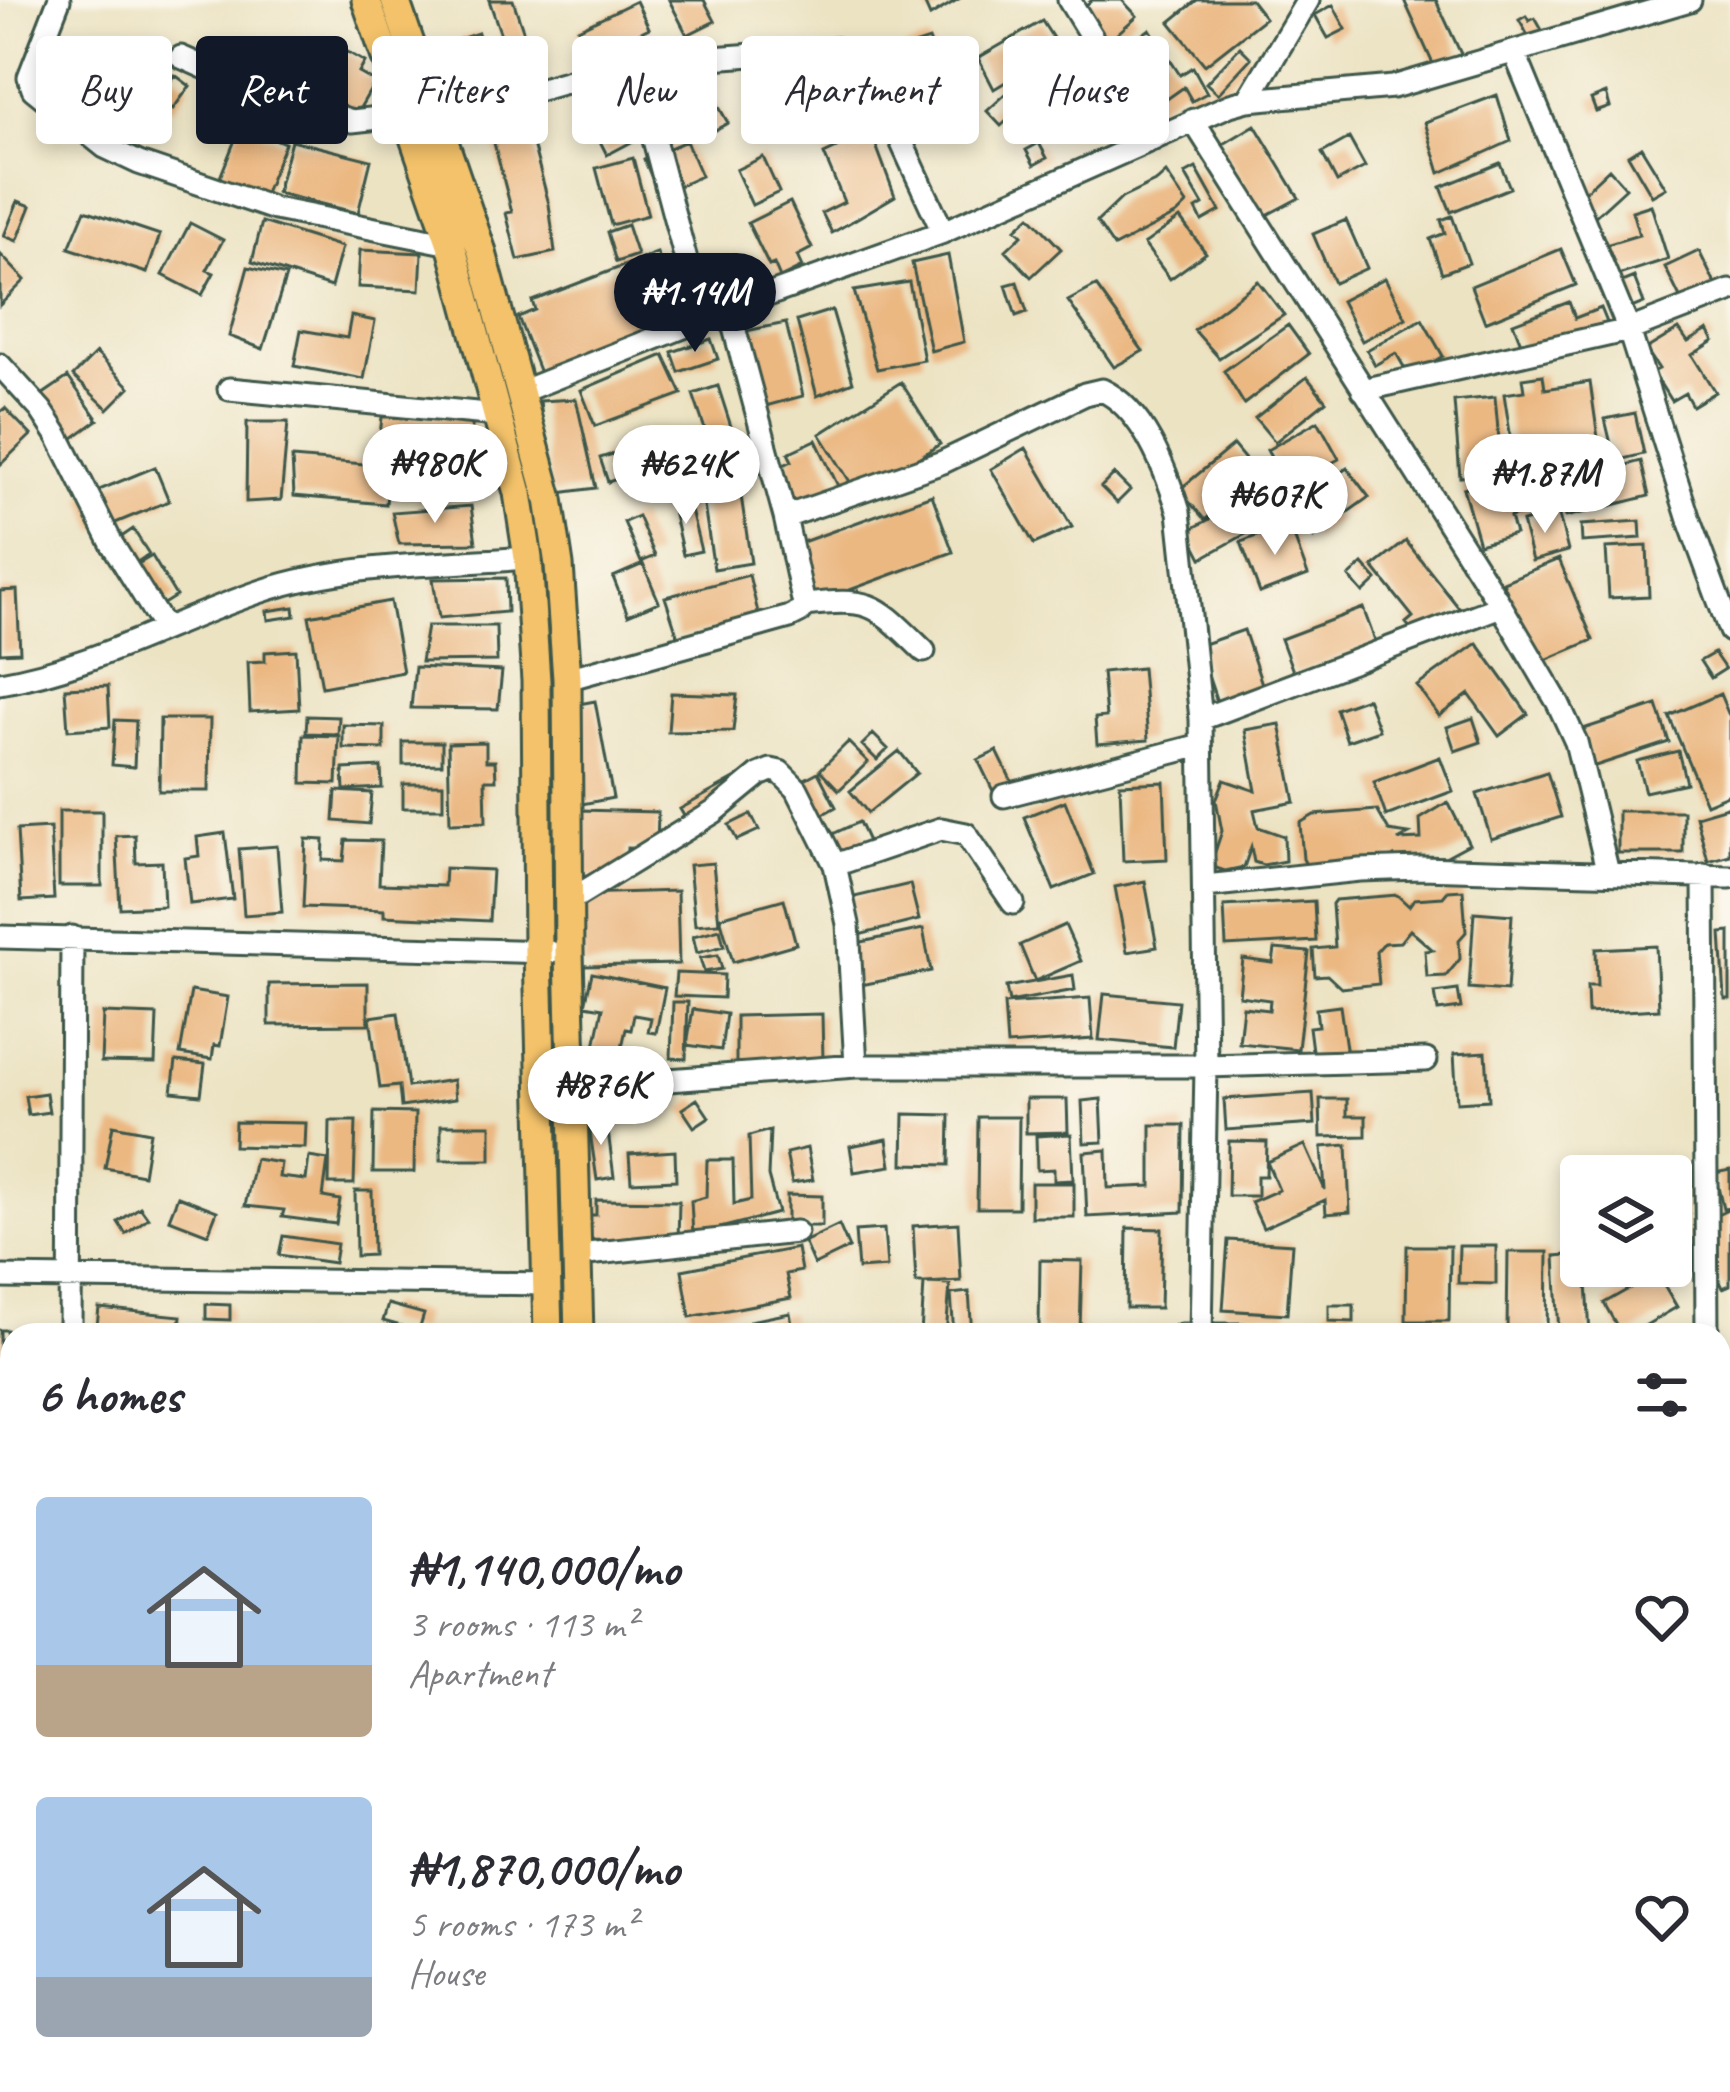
<!DOCTYPE html>
<html lang="en">
<head>
<meta charset="utf-8">
<style>
	body { margin:0; font-family:Caveat,sans-serif; background:#f7f7f7; color:#2b2b33; height:100vh; display:flex; flex-direction:column; font-size:45px; white-space:nowrap }
	* { box-sizing:border-box; margin:0 }
	p { font-size:39px; color:#7c7c81 }
	.icon { flex:none; width:66px; height:66px; fill:none; stroke:currentColor; stroke-width:2; stroke-linecap:round; stroke-linejoin:round }
	.map { position:relative; flex:1; overflow:hidden }
	.side { position:absolute; left:0px; top:1323px; width:1731px; height:771px; display:flex; flex-direction:column; background:#fff; border-radius:36px 36px 0 0; box-shadow:0 6px 18px #0003 }
	.side>* { flex:none }
	.top-card { position:absolute; left:36px; top:36px; width:1659px; height:108px; display:flex; gap:24px }
	.tools { position:absolute; left:1560px; top:1155px; display:grid; gap:24px }
	.tools a { display:grid; place-items:center; width:132px; height:132px; border-radius:12px; background:#fff; box-shadow:0 6px 18px #0003; font-size:60px }
	.price { position:absolute; translate:-50% -102px; padding:0 27px; border-radius:42px; background:#fff; color:#222; font-size:39px; line-height:78px; filter:drop-shadow(0 3px 6px #0008) }
	.price::after { content:''; position:absolute; left:50%; top:72px; width:36px; height:27px; margin-left:-18px; background:inherit; clip-path:polygon(0 0,100% 0,50% 100%) }
	.price.on { background:#111827; color:#fff }
	ul { padding:0; list-style:none }
	li { display:flex; align-items:center; gap:36px; height:300px; padding:0 36px }
	li span { display:grid; place-items:center; flex:none; width:336px; height:240px; border-radius:12px; color:#555 }
	li>.icon { margin-inline-start:auto }
	span .icon { width:144px; height:144px; fill:#fffc; stroke-width:1 }
	li b { font-size:51px }
	h2 { display:flex; justify-content:space-between; align-items:center; height:144px; padding:0 36px; font-size:51px }
	.pill { padding:0 42px; border-radius:12px; background:#fff; box-shadow:0 6px 18px #0003; font-size:42px; line-height:108px }
	.pill.on { background:#111827; color:#fff }
	.map>svg:first-child { display:block }
</style>
</head>
<body>
<div class="map">
<svg width="1730" height="2092" viewBox="0 0 1730 2092">
	<rect width="100%" height="100%" fill="#fbf7ec"/>
	<filter id="ink" filterUnits="userSpaceOnUse"><feTurbulence type="fractalNoise" baseFrequency=".00833" numOctaves="2"/><feDisplacementMap in="SourceGraphic" scale="24" xChannelSelector="R" yChannelSelector="G"/><feConvolveMatrix kernelMatrix="1 2 1 2 8 2 1 2 1" color-interpolation-filters="sRGB"/></filter>
	<filter id="wash" filterUnits="userSpaceOnUse"><feTurbulence type="fractalNoise" baseFrequency=".004" numOctaves="4" result="noise"/><feDisplacementMap in="SourceGraphic" scale="48" xChannelSelector="R" yChannelSelector="G"/><feGaussianBlur stdDeviation="2.7" result="paint"/><feColorMatrix in="noise" values="0 0 0 0 0 0 0 0 0 0 0 0 0 0 0 0 0 1.4 0 .05"/><feComposite in="paint" operator="in"/></filter>
	<g filter="url(#wash)">
		<rect width="100%" height="100%" fill="#ece3c3"/>
		<g id="blocks">
			<!-- building -->
			<path fill="#ebb882" d="M489,0H513L533,60L474,80L460,39L478,33L482,45L502,38Z
				M669,0H704L715,21L687,35Z
				M923,0H957L930,16Z
				M1092,0H1122L1137,16L1107,43L1078,12Z
				M1197,0H1251L1265,18L1205,65L1170,22Z
				M1404,0H1436L1461,54L1434,66Z
				M636,1L649,28L605,50L599,37L585,44L578,29Z
				M1333,5L1346,29L1328,38L1315,15Z
				M1526,16L1529,21L1535,18L1543,32L1530,39L1519,20Z
				M1042,21L1060,49L994,89L978,58Z
				M1150,29L1180,75L1193,67L1207,93L1192,101L1184,87L1153,109L1114,55Z
				M929,40L957,111L913,127L887,54Z
				M1240,47L1251,58L1218,94L1206,83Z
				M346,51L365,62L359,73L375,82L357,113L314,88L323,71L332,77Z
				M839,65L861,109L836,122L813,78Z
				M74,66L96,85L75,109L53,90Z
				M697,68L728,123L702,137L685,106L662,129L671,138L659,150L622,111L658,76L682,101L672,82Z
				M175,75L190,86L173,109L158,98Z
				M610,78L614,94L589,101L585,85Z
				M104,82L138,107L117,135L83,110Z
				M1009,91L1023,106L1001,126L987,111Z
				M1606,93L1610,107L1596,112L1591,99Z
				M1497,95L1511,141L1440,173L1425,122Z
				M617,105L635,140L607,155L589,120Z
				M241,125L285,143L261,203L217,185Z
				M1255,125L1299,198L1263,217L1222,145Z
				M871,132L895,196L832,233L822,213L844,202L824,154Z
				M530,133L549,204L555,252L518,260L506,213L512,212L494,143Z
				M1349,138L1365,167L1337,182L1322,153Z
				M291,140L371,160L358,213L277,193Z
				M686,141L701,176L659,195L644,159Z
				M1039,143L1047,158L1034,165L1026,150Z
				M1641,147L1666,188L1652,196L1628,155Z
				M763,157L779,192L752,205L736,170Z
				M633,158L648,215L611,225L596,168Z
				M1500,163L1510,188L1451,212L1441,187Z
				M1196,168L1220,211L1202,221L1196,209L1203,205L1185,174Z
				M1609,169L1626,188L1592,219L1576,200Z
				M1166,173L1187,204L1177,214L1114,247L1097,222L1122,198L1157,181Z
				M18,201L31,206L17,241L4,236Z
				M790,202L812,248L797,256L802,267L780,278L774,264L769,266L748,223Z
				M1651,205L1668,259L1612,277L1602,246L1639,235L1632,211Z
				M85,210L160,235L147,273L69,248Z
				M1030,216L1061,249L1031,277L1006,250L1022,235L1016,229Z
				M1452,216L1469,263L1442,273L1430,239L1445,233L1441,220Z
				M1180,218L1206,253L1170,279L1144,244Z
				M1346,220L1367,268L1334,283L1313,234Z
				M262,222L342,247L331,287L252,262Z
				M190,223L223,240L207,270L214,273L202,295L163,275Z
				M627,225L637,255L616,262L607,232Z
				M1561,249L1576,285L1485,322L1471,286Z
				M360,250L422,253L420,290L358,287Z
				M1699,251L1719,292L1685,308L1665,267Z
				M657,253L682,316L540,373L518,317L535,310L532,301Z
				M0,254L25,280L0,305Z
				M948,255L964,342L931,351L912,263Z
				M248,267L286,276L263,349L229,336Z
				M1634,277L1644,303L1624,311L1614,285Z
				M1385,278L1406,318L1362,341L1341,301Z
				M1258,281L1284,315L1219,358L1194,330Z
				M909,282L924,360L877,369L854,291Z
				M1017,282L1027,312L1016,316L1006,285Z
				M1096,286L1143,351L1114,367L1068,301Z
				M1569,302L1575,318L1601,308L1610,330L1528,361L1513,323Z
				M832,310L853,382L817,396L797,321Z
				M351,316L375,321L364,379L294,366L301,330L347,338Z
				M1422,319L1443,356L1409,376L1396,353L1375,365L1367,350Z
				M786,323L803,396L762,407L741,332Z
				M1288,325L1309,354L1244,404L1224,371Z
				M1679,329L1688,342L1708,330L1714,341L1692,355L1715,392L1692,406L1685,393L1671,401L1653,372L1659,369L1646,349Z
				M711,339L718,359L679,372L672,352Z
				M96,353L130,387L108,409L73,376Z
				M664,355L682,394L595,426L581,390Z
				M1543,375L1545,389L1590,382L1601,459L1516,472L1504,394L1524,391L1522,378Z
				M68,377L98,420L69,441L39,397Z
				M1307,377L1326,401L1275,442L1255,418Z
				M901,382L940,444L859,496L820,434Z
				M718,386L735,439L711,447L693,394Z
				M1495,397L1502,473L1460,477L1454,401Z
				M576,399L596,488L551,494L540,401Z
				M5,408L31,435L0,465V412Z
				M1635,413L1644,454L1615,461L1605,419Z
				M382,417H472V449L379,445Z
				M1318,421L1339,459L1287,487L1267,450Z
				M247,422H288L281,500L246,502Z
				M685,432L689,454L608,482L600,458Z
				M816,440L838,486L791,508L773,470L792,461L788,453Z
				M1233,445L1258,475L1205,520L1179,490Z
				M1026,448L1072,527L1034,544L991,469Z
				M292,458L389,466L386,504L294,496Z
				M1641,461L1649,496L1566,517L1558,483Z
				M736,462L751,563L714,569L698,468Z
				M155,467L169,501L96,531L82,497Z
				M1347,468L1369,497L1344,515L1323,485Z
				M1114,474L1130,490L1117,503L1101,487Z
				M1505,476L1509,493L1522,489L1528,512L1510,517L1515,534L1479,544L1463,488Z
				M1557,478L1560,509L1539,511L1536,481Z
				M1259,492L1273,519L1202,558L1188,531Z
				M1320,494L1339,520L1314,538L1292,506L1307,495L1311,501Z
				M932,495L953,552L809,605L789,547Z
				M688,498L701,551L683,555L671,502Z
				M471,506L476,543L399,544L392,512Z
				M1558,512L1568,551L1532,561L1522,522Z
				M638,516L655,556L641,562L624,522Z
				M1640,521L1641,538L1582,542L1581,525Z
				M1289,523L1308,575L1260,593L1241,542Z
				M133,529L149,554L133,565L117,540Z
				M1406,541L1459,608L1420,640L1406,623L1413,617L1373,567Z
				M1647,546L1649,596L1609,598L1606,548Z
				M152,556L176,596L157,608L133,567Z
				M1559,559L1593,640L1536,664L1503,582Z
				M643,564L659,602L628,615L613,577Z
				M1363,564L1377,580L1363,593L1349,577Z
				M749,575L760,621L678,637L665,597Z
				M506,578L507,612L439,618L433,579Z
				M17,590L20,652L0,653V591Z
				M390,601L403,672L322,687L309,616Z
				M294,607L295,616L268,620L267,611Z
				M1363,608L1376,643L1294,674L1281,639Z
				M427,626H496L497,661L421,662Z
				M1244,630L1263,687L1217,702L1198,646Z
				M1477,643L1528,714L1499,736L1469,694L1439,716L1417,686Z
				M296,650L299,709L250,712L248,662L265,661V652Z
				M1714,653L1725,669L1711,678L1700,661Z
				M415,667L502,671L498,709L411,708Z
				M1142,668L1148,740L1097,744L1095,718L1106,717L1102,672Z
				M108,686L110,727L68,730L65,688Z
				M671,693L737,695L733,731L668,732Z
				M1720,694L1730,718V794L1706,804L1669,716Z
				M1367,698L1379,730L1347,741L1336,709Z
				M595,701L613,798L582,804L563,707Z
				M1657,705L1669,742L1592,767L1580,730Z
				M307,716L339,717L338,734L306,733Z
				M1473,718L1481,742L1455,751L1447,727Z
				M160,719H210L209,791H159Z
				M115,720L136,721L134,767L112,765Z
				M1280,724L1295,802L1254,810L1258,827L1284,836L1285,861L1263,865L1254,862L1251,847L1244,867L1225,871L1216,868L1214,855L1222,831L1216,800L1224,780L1256,791L1245,730Z
				M343,725L384,726V749L343,748Z
				M873,734L888,749L877,760L862,745Z
				M303,735L339,736L337,784L302,783Z
				M403,742H442V764L403,765Z
				M486,742V761H495L496,780H485L486,822L450,823L448,743Z
				M848,742L868,762L839,790L820,770Z
				M899,751L917,773L868,813L850,791Z
				M997,751L1015,788L996,797L978,760Z
				M1678,751L1686,783L1645,792L1637,761Z
				M1440,757L1453,791L1386,816L1374,782Z
				M381,767L382,788L344,790L343,769Z
				M747,772L690,826L680,809Z
				M818,772L836,807L807,823L788,788Z
				M1547,772L1561,817L1491,839L1477,794Z
				M1164,782L1167,859L1123,861L1120,784Z
				M403,784H443V808H403Z
				M336,791L372,793L369,824L334,821Z
				M1065,801L1094,874L1054,890L1024,817Z
				M1448,802L1469,844L1445,857L1415,859L1401,868L1394,856L1385,862L1308,868L1303,859L1300,823L1314,815L1377,810L1389,831L1409,834L1398,840L1421,839L1420,819Z
				M1730,806V855L1708,861L1696,816Z
				M579,810L658,812L657,849L627,848L626,877L577,876Z
				M59,811H102V886H59Z
				M1618,811H1683V853H1618Z
				M751,814L759,830L737,840L729,825Z
				M859,822L872,850L837,866L824,838Z
				M50,828L54,899L21,901L17,830Z
				M225,833L233,899L190,904L185,858L199,856L197,837Z
				M135,835L136,863L162,862L164,906L120,908L116,836Z
				M306,839L324,840L323,860L344,861L346,840L381,841L379,884L444,886L445,868L492,870L489,921L384,916V910L303,907Z
				M277,846L282,912L244,915L239,849Z
				M713,863L719,923L695,925L689,865Z
				M1145,881L1157,947L1127,952L1115,887Z
				M910,884L919,920L859,935L850,898Z
				M1463,890L1466,932L1459,940L1460,959L1446,976L1427,977L1425,951L1433,950L1410,930L1400,942L1384,943L1376,952L1379,984L1341,988L1327,975L1315,976L1313,949L1335,947L1332,904L1335,900L1397,895L1409,906L1414,899L1443,897L1448,891Z
				M677,891L679,964L584,966L582,894Z
				M784,899L796,944L733,962L720,917Z
				M1314,901L1316,941L1226,946L1224,906Z
				M1474,912L1512,915L1507,991L1469,988Z
				M1065,925L1081,961L1035,981L1020,945Z
				M720,929L724,946L697,953L693,936Z
				M923,929L931,971L851,987L843,946Z
				M1730,932V999H1725L1721,933Z
				M1656,946L1659,1009L1588,1013L1587,986H1597L1596,949Z
				M1275,949L1309,952L1298,1049L1239,1043L1243,1007L1269,1010L1270,1000L1239,996L1243,959L1273,963Z
				M718,955L722,969L704,972L700,958Z
				M592,973L665,988L656,1033L648,1032L651,1018L634,1015L631,1030L626,1029L618,1065L592,1060L603,1008L585,1005Z
				M676,973L724,975L723,998L674,996Z
				M1073,975L1075,990L1009,1002L1006,987Z
				M368,983V1024L269,1025V984Z
				M1458,990L1461,1008L1438,1011L1435,993Z
				M191,991L228,997L220,1046L214,1045L212,1059L180,1054Z
				M1104,994L1178,1001L1173,1047L1099,1040Z
				M1090,998L1093,1039L1007,1045L1004,1004Z
				M673,1002H688L686,1059L671,1058Z
				M1340,1006L1348,1062L1314,1066L1309,1027L1318,1026L1316,1009Z
				M693,1009L726,1014L721,1050L687,1045Z
				M103,1013L157,1015L155,1063L101,1062Z
				M398,1013L408,1087L453,1080L455,1099L401,1107L399,1086L380,1088L370,1017Z
				M822,1014L823,1061L736,1063V1016Z
				M1486,1052L1489,1100L1457,1102L1454,1054Z
				M176,1061L205,1064L201,1095L172,1092Z
				M46,1093L49,1112L28,1115L25,1096Z
				M1313,1093L1315,1124L1226,1130L1224,1099Z
				M697,1099L709,1117L694,1127L682,1109Z
				M1026,1099H1067L1068,1132L1026,1133Z
				M1101,1099L1103,1142L1084,1143L1082,1101Z
				M1320,1099H1347V1116H1366V1136L1321,1137Z
				M374,1112L415,1113L414,1172H373Z
				M904,1114L950,1115L949,1165L903,1164Z
				M606,1116L614,1177L597,1180L588,1118Z
				M978,1117H1019L1018,1208H977Z
				M330,1121H356L354,1184H329Z
				M235,1122L306,1123L305,1148L234,1146Z
				M113,1125L150,1132L143,1175L105,1168Z
				M441,1125H491V1160H441Z
				M1151,1125H1184L1183,1212L1087,1217L1084,1152L1107,1150L1108,1188L1151,1186Z
				M770,1130L768,1176L778,1213L693,1235L691,1201L706,1197L707,1160H733L734,1204L751,1200L749,1136Z
				M1071,1134L1073,1180L1054,1181V1169L1037,1170L1036,1136Z
				M887,1139L891,1166L854,1172L850,1146Z
				M1229,1141L1267,1142L1266,1176H1257V1196H1228Z
				M1305,1145L1325,1190L1322,1147L1347,1145L1350,1212L1326,1214L1325,1200L1263,1228L1251,1202L1279,1190L1267,1162Z
				M807,1148L813,1180L792,1183L786,1153Z
				M675,1151L676,1180L631,1182L629,1154Z
				M309,1157L328,1160L323,1197L340,1200L336,1224L282,1217L284,1210L245,1206L255,1159L281,1163L279,1177L306,1180Z
				M1730,1170V1208L1723,1209L1715,1173Z
				M1031,1183H1074V1217H1031Z
				M355,1191H372L373,1255L356,1256Z
				M787,1195L822,1196V1226H787Z
				M178,1196L217,1211L208,1234L169,1219Z
				M596,1200L679,1201L678,1241L580,1240L581,1215H596Z
				M140,1207L148,1218L126,1234L118,1222Z
				M1730,1209V1285L1723,1288L1694,1226Z
				M958,1223L961,1281L925,1283L950,1284L946,1335H921L924,1283H916L913,1226Z
				M839,1225L849,1248L814,1265L804,1242Z
				M1127,1228L1162,1229L1160,1308H1126Z
				M884,1229L887,1267L858,1269L855,1231Z
				M283,1236L337,1244L334,1263L279,1255Z
				M1228,1240L1292,1244L1287,1314L1223,1310Z
				M1407,1246H1450L1449,1321H1406Z
				M1459,1246H1496V1284L1458,1283Z
				M797,1248L801,1271L786,1274L791,1298L690,1317L682,1270Z
				M1508,1252H1548L1547,1332H1507Z
				M1581,1254V1266H1586L1590,1334L1559,1335L1555,1256Z
				M1040,1260L1082,1261L1080,1331L1039,1330Z
				M1657,1273L1677,1307L1629,1335H1622L1604,1303Z
				M969,1292L972,1335H954L951,1294Z
				M206,1304L230,1305V1320L206,1319Z
				M388,1304L424,1314L419,1331L383,1321Z
				M1329,1305H1354V1322L1329,1321Z
				M99,1308L181,1316L179,1335H96Z
				M790,1313L794,1335H752L750,1321Z
				M0,1330H7L3,1382H0Z
				M1719,1406L1730,1408V1447L1719,1445Z
				M0,1412H12V1478H0Z
				M0,1576L12,1577V1601H0Z
				M1719,1741H1730V1801L1719,1800Z
				M1729,1831L1730,1832V1878L1719,1874V1860Z
				M1719,1963L1730,1971V1997L1719,2012Z
				M1730,2020V2071L1719,2064V2037Z
				M885,2082H923L922,2092H884Z
				M924,2082H963V2092H925Z
				M1385,2082H1408L1416,2092H1372Z
				M1434,2082H1491L1501,2092H1444Z
				M1658,2082H1708L1698,2092H1649Z
				M1052,2085L1143,2087V2092H1052Z"/>
		</g>
	</g>
	<g filter="url(#ink)">
		<use href="#blocks" fill-opacity="0" stroke="#3e5649" stroke-width="3"/>
		<g fill="none" stroke-linecap="round" stroke-linejoin="round">
			<defs>
				<path id="minor" d="M59,0L29,77L33,89L105,147L139,163L275,209L451,244
					M1069,0L1154,139
					M1515,54L1629,330L1689,520L1730,631
					M181,57L255,90L352,121L406,115
					M1248,100L1308,0
					M436,119L629,64L837,49L854,52L865,63L943,232
					M1193,120L1501,606L1558,703L1576,742L1608,873
					M654,140L702,320
					M729,309L785,517L804,605
					M0,365L41,410L58,436L112,544L164,628
					M229,389L497,415
					M1363,390L1629,330L1730,291
					M520,392L729,309L943,232L1230,105L1248,100L1393,87L1690,0
					M785,517L943,462L1085,394L1102,390C1143,409 1166,470 1179,512L1201,719L1206,1066L1201,1335
					M567,679L790,617L800,612L804,605C874,597 875,604 924,651
					M0,683C91,668 175,620 262,591C346,563 441,565 528,558
					M1201,719L1501,606
					M1004,796L1201,745
					M835,865L941,829L966,834L1013,903
					M1704,875L1707,1334
					M1205,886L1360,870L1421,868L1730,877
					M569,901L714,812L759,775L771,770L780,772L797,789L835,865L848,924L856,1066
					M0,937L550,952
					M575,1087L856,1066H1206L1426,1060
					M578,1255L796,1232
					M0,1277L548,1284
					M70,1335L72,937
					M1182,1335H1242
					M1719,1378L1730,1379
					M0,1701H12
					M1719,1928L1730,1935
					M1211,2082L1215,2092
					M1560,2082L1571,2092
					M62,2092L63,2082
					M871,2092V2082
					M1278,2092L1302,2082"/>
				<path id="major" d="M366,0L451,244L518,493L528,558L536,681L538,952L548,1335
					M395,0L481,249L549,499L559,565L567,679L569,953L579,1335
					M554,2082V2092
					M585,2082V2092"/>
			</defs>
			<!-- minor casing -->
			<use href="#minor" stroke="#3e5649" stroke-width="27"/>
			<!-- major casing -->
			<use href="#major" stroke="#3e5649" stroke-width="33"/>
			<!-- minor -->
			<use href="#minor" stroke="#fff" stroke-width="21"/>
			<!-- major -->
			<use href="#major" stroke="#f3c26a" stroke-width="27"/>
		</g>
	</g>
</svg>
<div class="tools">
<a><svg class="icon" aria-label="layers" viewBox="0 0 24 24"><path d="M12 4l9 5-9 5-9-5zM3 14l9 5 9-5"/></svg></a>
</div>
<b class="price on" style="left:695px;top:355px">₦1.14M</b>
<b class="price" style="left:435px;top:526px">₦980K</b>
<b class="price" style="left:686px;top:527px">₦624K</b>
<b class="price" style="left:1545px;top:536px">₦1.87M</b>
<b class="price" style="left:1275px;top:558px">₦607K</b>
<b class="price" style="left:601px;top:1148px">₦876K</b>
<div class="top-card">
<a class="pill">Buy</a>
<a class="pill on">Rent</a>
<a class="pill">Filters</a>
<a class="pill">New</a>
<a class="pill">Apartment</a>
<a class="pill">House</a>
</div>
<section class="side">
<h2>6 homes<svg class="icon" aria-label="filters" viewBox="0 0 24 24"><path d="M4 7h16M4 17h16"/><circle cx="9" cy="7" r="2"/><circle cx="15" cy="17" r="2"/></svg></h2>
<ul>
<li><span style="background:linear-gradient(#a9c7e8 70%,#b9a48a 0)"><svg class="icon" aria-label="home" viewBox="0 0 24 24"><path d="M3 11l9-7 9 7M6 9v11h12V9"/></svg></span><div><b>₦1,140,000/mo</b><p>3 rooms · 113 m²</p><p>Apartment</p></div><svg class="icon" aria-label="heart" viewBox="0 0 24 24"><path d="M12 20l-8-8c-3-5 5-10 8-4 3-6 11-1 8 4z"/></svg></li>
<li><span style="background:linear-gradient(#a9c7e8 75%,#9aa5b1 0)"><svg class="icon" aria-label="home" viewBox="0 0 24 24"><path d="M3 11l9-7 9 7M6 9v11h12V9"/></svg></span><div><b>₦1,870,000/mo</b><p>5 rooms · 173 m²</p><p>House</p></div><svg class="icon" aria-label="heart" viewBox="0 0 24 24"><path d="M12 20l-8-8c-3-5 5-10 8-4 3-6 11-1 8 4z"/></svg></li>
</ul>
</section>
</div>
</body>
</html>
